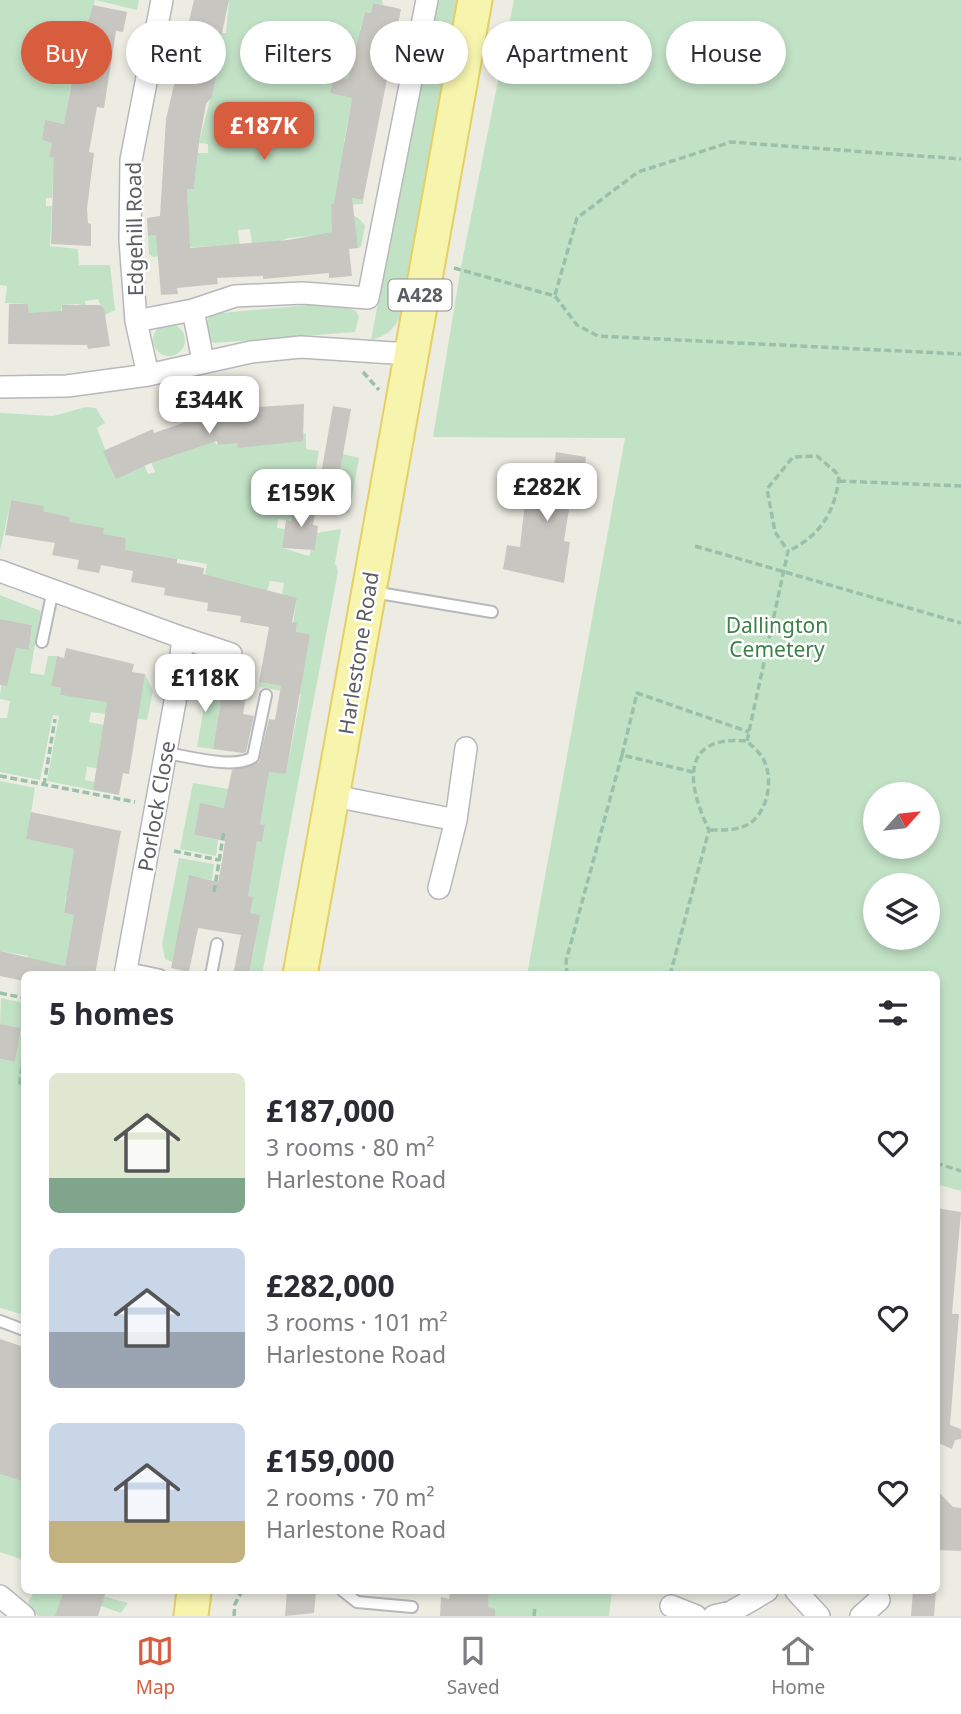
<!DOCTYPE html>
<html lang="en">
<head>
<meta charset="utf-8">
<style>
	body { margin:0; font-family:"Noto Sans",sans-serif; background:#f7f7f7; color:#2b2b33; height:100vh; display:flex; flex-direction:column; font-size:26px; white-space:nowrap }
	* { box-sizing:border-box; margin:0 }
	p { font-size:23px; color:#7c7c81 }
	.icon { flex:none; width:38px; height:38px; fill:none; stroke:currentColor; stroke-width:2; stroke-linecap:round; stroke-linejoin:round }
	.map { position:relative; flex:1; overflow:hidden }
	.panel { position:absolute; left:21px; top:971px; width:919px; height:623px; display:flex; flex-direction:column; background:#fff; border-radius:10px; box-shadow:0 4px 10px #0003 }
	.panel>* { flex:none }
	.banner { position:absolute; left:21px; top:21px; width:920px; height:63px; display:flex; gap:14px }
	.needle { width:46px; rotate:63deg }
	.controls { position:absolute; left:863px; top:782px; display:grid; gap:14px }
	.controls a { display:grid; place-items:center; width:77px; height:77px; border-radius:50%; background:#fff; box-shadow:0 4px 10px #0003; font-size:35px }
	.price { position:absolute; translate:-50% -60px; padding:0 16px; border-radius:14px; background:#fff; color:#222; font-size:23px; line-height:46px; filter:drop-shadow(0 2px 4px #0008) }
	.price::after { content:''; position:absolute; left:50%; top:42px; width:21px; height:16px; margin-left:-10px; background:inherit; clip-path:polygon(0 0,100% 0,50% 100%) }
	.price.on { background:#d85c3e; color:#fff }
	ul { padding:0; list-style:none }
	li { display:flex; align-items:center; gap:21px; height:175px; padding:0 28px }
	li span { display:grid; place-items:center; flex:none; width:196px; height:140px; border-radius:10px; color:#555 }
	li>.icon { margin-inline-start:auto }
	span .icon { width:84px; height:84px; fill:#fffc; stroke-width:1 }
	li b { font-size:30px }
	h2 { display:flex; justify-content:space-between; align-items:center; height:84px; padding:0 28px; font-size:30px }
	.pill { padding:0 24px; border-radius:32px; background:#fff; box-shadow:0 4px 10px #0003; font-size:24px; line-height:63px }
	.pill.on { background:#d85c3e; color:#fff }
	.tab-bar { display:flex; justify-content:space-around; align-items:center; height:98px; border-top:2px solid #e1e1e2; background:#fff; font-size:19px; color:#7c7c81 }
	.tab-bar a { display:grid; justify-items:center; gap:4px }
	.tab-bar .on { color:#d85c3e }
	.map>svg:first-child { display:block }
</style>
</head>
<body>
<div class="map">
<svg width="961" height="1616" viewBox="0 0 961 1616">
	<rect width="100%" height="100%" fill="#edece3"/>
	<!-- green -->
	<path fill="#c2e2c6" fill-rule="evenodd" d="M0,0H139L137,10L95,0L84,33L90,42L70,38L63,73L89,80L87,87L71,84L66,116L72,125L45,121L42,140L52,143L49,157L64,160L62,184L53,183L52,198H46V206H52L50,246L78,249L79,265H110L115,310L105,315L98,299L85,301L86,311L80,310L79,304L62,305L61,314L29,313L28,304L5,303L7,286L0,285Z
		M227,0H382L383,5L373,3L371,13L365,12L360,30L376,33L354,49L350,68L357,70L351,80L334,76L330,93L352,98L344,142L369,147L337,195L363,200V204L331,205V213C347,213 356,212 365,226L361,247L358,248L355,231L288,238L253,252L250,229L238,230L240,248L232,245L180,248V254L153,257L149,254L148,236L188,230L187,189H194L198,153H208V144L199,143L217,72L213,71L222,33H226L229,1Z
		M434,0H462L405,306C397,324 392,335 371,340Z
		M514,0H961V1191L936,1184V975H527L625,438L433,437L461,267ZM875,794H928V847H875ZM875,886H928V938H875Z
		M309,305L344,307L356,311L359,317L355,332L214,343L209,340L204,327L211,314Z
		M153 340a16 16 0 1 1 32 0a16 16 0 1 1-32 0Z
		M86,407L96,408L105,423L97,428L116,478L139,452L148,474L155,472L151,462L214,442L218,445L303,433L306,434V449L319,451L315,473L339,477L343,454L359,458L349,513L294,505L290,521L278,519L277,528L285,529L282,548L309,556L311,550H315L317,533L341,529L335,563L338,571L262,975H249L255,944L240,940L253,898L247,896L257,841L262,842L265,826L260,824L266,771L286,774L301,694L259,687V682L280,686L282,672L309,634L296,632L297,624L293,623L297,598L282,595L284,583L270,581L267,591L205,575L207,564L136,552L124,553L126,539L67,530L70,517L43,511V506L11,500L0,551V413L53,416Z
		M0,595L41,611L30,673L44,675L48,656H57L51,686L61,688L60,695L139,703L145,674L153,691L147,720L91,712L89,722L104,725L97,768L87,767L85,780L95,782L93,790L47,781L59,716L53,715L40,780L0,772V718H7L10,701L0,699C0,684 6,661 16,648L29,650L32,625L0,619Z
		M209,678L224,681L213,749L197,747Z
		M0,781L35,788L27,839L80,850L67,890L76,891L75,899L66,897L64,913L74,915L65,966L55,964L25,975L28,956L0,951Z
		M193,783L235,790L225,808L200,804L194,835L218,840L216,856L180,849Z
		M179,858L214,864L212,880L189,876L183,907L198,928L197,934L179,931L172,962L165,959L162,944Z
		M1,998L24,1003L21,1028L0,1024Z
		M20,1034L24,1035V1315L0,1308V1059L15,1062Z
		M0,1474L24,1482V1560L0,1552Z
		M35,1591H84L128,1603L121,1613L64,1593V1616H38L28,1602Z
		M489,1591H612L609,1616H487Z"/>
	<!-- building -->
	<path fill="#c8c6c0" d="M194,0H229L214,71L217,72L212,97L206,104L199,143L194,189H187L190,248L288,240L332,232L331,204H334L352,98L330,93L334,76L348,79L365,12L371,13L373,3L401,9L363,200L352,198L358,248L349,249L352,276L329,278V273L263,279V276L217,278L218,284L177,288L178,294L161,295L156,235L148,236L147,218L160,216L166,119Z
		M93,5L127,12L123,32L116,31L104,108L97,107L89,152L94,153L87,209L88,223L91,224V246L51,244L54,158L49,157L52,143L42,140L45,120L64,124L73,76L63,73L70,37L82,40Z
		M9,304H28L29,313L62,311V305H100L104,308L110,346L88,349L87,345L8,344Z
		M304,404L303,441L238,448L237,443L218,445L217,441L151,463L116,479L103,451L153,429L154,433L212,413L225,412L226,415L258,412V407Z
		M333,406L351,409L339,477L321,474Z
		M556,452L586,457L583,486L573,483L564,541L570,542L564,583L503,569L507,545L520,547L527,484L551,488Z
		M11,500L44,506L43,511L70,517L69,522L104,528L103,534L126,538L125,550L177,559V563L204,568L203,574L297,598L292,622L297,623L296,632L310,634L286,774L269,772L260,824L265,825L262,842L257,841L248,896L253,897L250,913L260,915L249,975H233L241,935L198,928L189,972L171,968L189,875L218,882L222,861L225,841L194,835L200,803L224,808L232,770L259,762L269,719L275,720L281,686L259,682L269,627L240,622L241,616L207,611L208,603L164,595L165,588L131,582L133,571L101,565L99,573L77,569L79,560L52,555L55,543L5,535Z
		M293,504L316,508L313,525L318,526L315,550L282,548L286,520L291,521Z
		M0,619L32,625L29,650L16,648L7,686L0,685Z
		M66,648L134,664L132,672L145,674L129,774L123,773L119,795L93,790L107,702L60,695L61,688L51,686L57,656L64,658Z
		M224,681L248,685L243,714L254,716L246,752L243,753L213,749Z
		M31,812L121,831L95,975H24V981L0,976V951L65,966L69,943L74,915L64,913L74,849L26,839Z
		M0,1024L21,1028L15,1062L0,1059Z
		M936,1208L961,1212L952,1314H959L950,1425L961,1429V1439L955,1440L952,1449L936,1442Z
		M0,1339L24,1347V1482L0,1474Z
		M936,1489L953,1507L961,1508V1551L936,1550Z
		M64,1591H106L98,1616H55Z
		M287,1591H316L314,1613L285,1616Z
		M450,1591H489L488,1607L495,1609V1616H440L441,1597L449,1599Z
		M913,1591H936L934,1616H911Z"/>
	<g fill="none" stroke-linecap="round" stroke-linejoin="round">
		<defs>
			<path id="service" d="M373,592L492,612
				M42,642L53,590
				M166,753C187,756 235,770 253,757L266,695
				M126,968L160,975
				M211,975L217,944
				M0,1321L24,1330
				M343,1591L357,1602L412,1607"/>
			<path id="minor" d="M193,310L203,361
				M136,321L193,310L235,296L303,293L368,298L427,0
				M148,375L136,321L130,240L131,160L162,0
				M0,387L67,386L148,375L251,352L301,347L409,354
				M0,571L183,638
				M334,796L456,820
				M439,888L456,820L466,748
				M125,975L176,696L183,638L231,654
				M796,1591L819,1616
				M0,1596L24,1616
				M671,1606L696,1616
				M714,1616L731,1612L767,1591
				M861,1616L879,1600"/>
			<path id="primary" d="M300,975L475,0
				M191,1616L194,1591"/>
		</defs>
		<!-- service casing -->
		<use href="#service" stroke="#b6b8bc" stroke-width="14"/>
		<!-- minor casing -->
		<use href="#minor" stroke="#b6b8bc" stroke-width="24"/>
		<!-- primary casing -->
		<use href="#primary" stroke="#e4cf65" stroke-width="37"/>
		<!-- path -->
		<path stroke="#9ac0aa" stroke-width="3.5" stroke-dasharray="7 3.5" stroke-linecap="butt" d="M454,268L555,296L577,325L598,336L961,354
			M555,295L577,218L638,172L731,142L961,159
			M363,372L379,390
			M839,481L961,486
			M695,546L961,623
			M747,741L788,551L775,532L767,489L793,457L817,456L839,475C836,510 821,536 788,551
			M622,755L637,693L749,732
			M0,776L135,802
			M44,785L55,719
			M174,851L219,860
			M214,892L224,831
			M567,975L566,961L622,755L693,772
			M670,975L709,830C688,786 678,735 747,741C752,746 758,751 762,757C775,777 768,814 747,825C735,831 722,830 709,830
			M0,993L24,998
			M24,1046L20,1083L24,1085
			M936,1163L961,1171
			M234,1616L235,1604L242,1591
			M534,1616L535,1607"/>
		<!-- service -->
		<use href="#service" stroke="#fff" stroke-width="10"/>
		<!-- minor -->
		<use href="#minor" stroke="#fff" stroke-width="21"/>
		<!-- primary -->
		<use href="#primary" stroke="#f7f4ae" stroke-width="33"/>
	</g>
	<g text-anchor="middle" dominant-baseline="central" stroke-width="5" stroke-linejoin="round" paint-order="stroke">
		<!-- shield labels -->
		<rect fill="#fff" stroke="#8d8e92" stroke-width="2" x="388.5" y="279.5" width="63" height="31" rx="5"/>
		<g font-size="19" font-weight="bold" fill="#5c5e63">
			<text x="420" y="295">A428</text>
		</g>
		<!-- street labels -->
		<g font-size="21" fill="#5c5e63" stroke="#fff">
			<text transform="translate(134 229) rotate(-91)">Edgehill Road</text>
			<text transform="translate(358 653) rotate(-81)">Harlestone Road</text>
			<text transform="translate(156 806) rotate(-80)">Porlock Close</text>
		</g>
		<!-- park labels -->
		<g font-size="21" fill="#3d8048" stroke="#fff">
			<text x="777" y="625">Dallington<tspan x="777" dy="24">Cemetery</tspan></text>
		</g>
	</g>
</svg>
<div class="controls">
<a><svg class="needle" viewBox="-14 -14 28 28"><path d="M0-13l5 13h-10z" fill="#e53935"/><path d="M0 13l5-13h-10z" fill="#7c7c81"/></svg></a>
<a><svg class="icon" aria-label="layers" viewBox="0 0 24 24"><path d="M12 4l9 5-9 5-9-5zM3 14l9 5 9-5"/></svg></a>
</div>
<b class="price on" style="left:264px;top:162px">£187K</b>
<b class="price" style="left:209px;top:436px">£344K</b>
<b class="price" style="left:547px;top:523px">£282K</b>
<b class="price" style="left:301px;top:529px">£159K</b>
<b class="price" style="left:205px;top:714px">£118K</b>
<div class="banner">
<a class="pill on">Buy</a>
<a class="pill">Rent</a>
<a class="pill">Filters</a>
<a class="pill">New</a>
<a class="pill">Apartment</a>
<a class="pill">House</a>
</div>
<section class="panel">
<h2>5 homes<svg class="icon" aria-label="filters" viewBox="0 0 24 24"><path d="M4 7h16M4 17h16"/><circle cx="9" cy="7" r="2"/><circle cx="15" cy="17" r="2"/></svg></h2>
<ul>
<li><span style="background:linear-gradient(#dfe7d0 75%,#7fa58c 0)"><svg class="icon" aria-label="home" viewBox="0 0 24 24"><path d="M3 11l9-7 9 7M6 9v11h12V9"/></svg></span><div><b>£187,000</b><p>3 rooms · 80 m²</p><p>Harlestone Road</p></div><svg class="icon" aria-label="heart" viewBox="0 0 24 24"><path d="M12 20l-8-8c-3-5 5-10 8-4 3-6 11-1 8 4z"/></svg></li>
<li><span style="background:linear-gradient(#c9d6e8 60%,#9aa5b1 0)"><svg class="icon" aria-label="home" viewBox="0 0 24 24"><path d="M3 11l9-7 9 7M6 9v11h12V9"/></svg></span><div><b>£282,000</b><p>3 rooms · 101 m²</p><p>Harlestone Road</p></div><svg class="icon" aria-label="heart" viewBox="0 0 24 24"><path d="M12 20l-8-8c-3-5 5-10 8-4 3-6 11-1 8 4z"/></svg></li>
<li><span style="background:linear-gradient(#c9d6e8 70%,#c2b280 0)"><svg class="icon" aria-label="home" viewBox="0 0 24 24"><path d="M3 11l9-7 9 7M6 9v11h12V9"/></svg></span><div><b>£159,000</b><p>2 rooms · 70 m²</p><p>Harlestone Road</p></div><svg class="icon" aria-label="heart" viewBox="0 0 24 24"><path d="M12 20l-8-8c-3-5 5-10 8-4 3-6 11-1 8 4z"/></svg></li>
</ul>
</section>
</div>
<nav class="tab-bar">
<a class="on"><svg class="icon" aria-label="map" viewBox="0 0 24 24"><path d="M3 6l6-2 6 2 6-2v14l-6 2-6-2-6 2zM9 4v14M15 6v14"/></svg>Map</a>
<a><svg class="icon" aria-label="saved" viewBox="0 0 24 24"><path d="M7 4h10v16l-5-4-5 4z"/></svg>Saved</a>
<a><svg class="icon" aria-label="home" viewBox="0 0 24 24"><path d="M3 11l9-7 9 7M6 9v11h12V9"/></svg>Home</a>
</nav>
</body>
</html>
